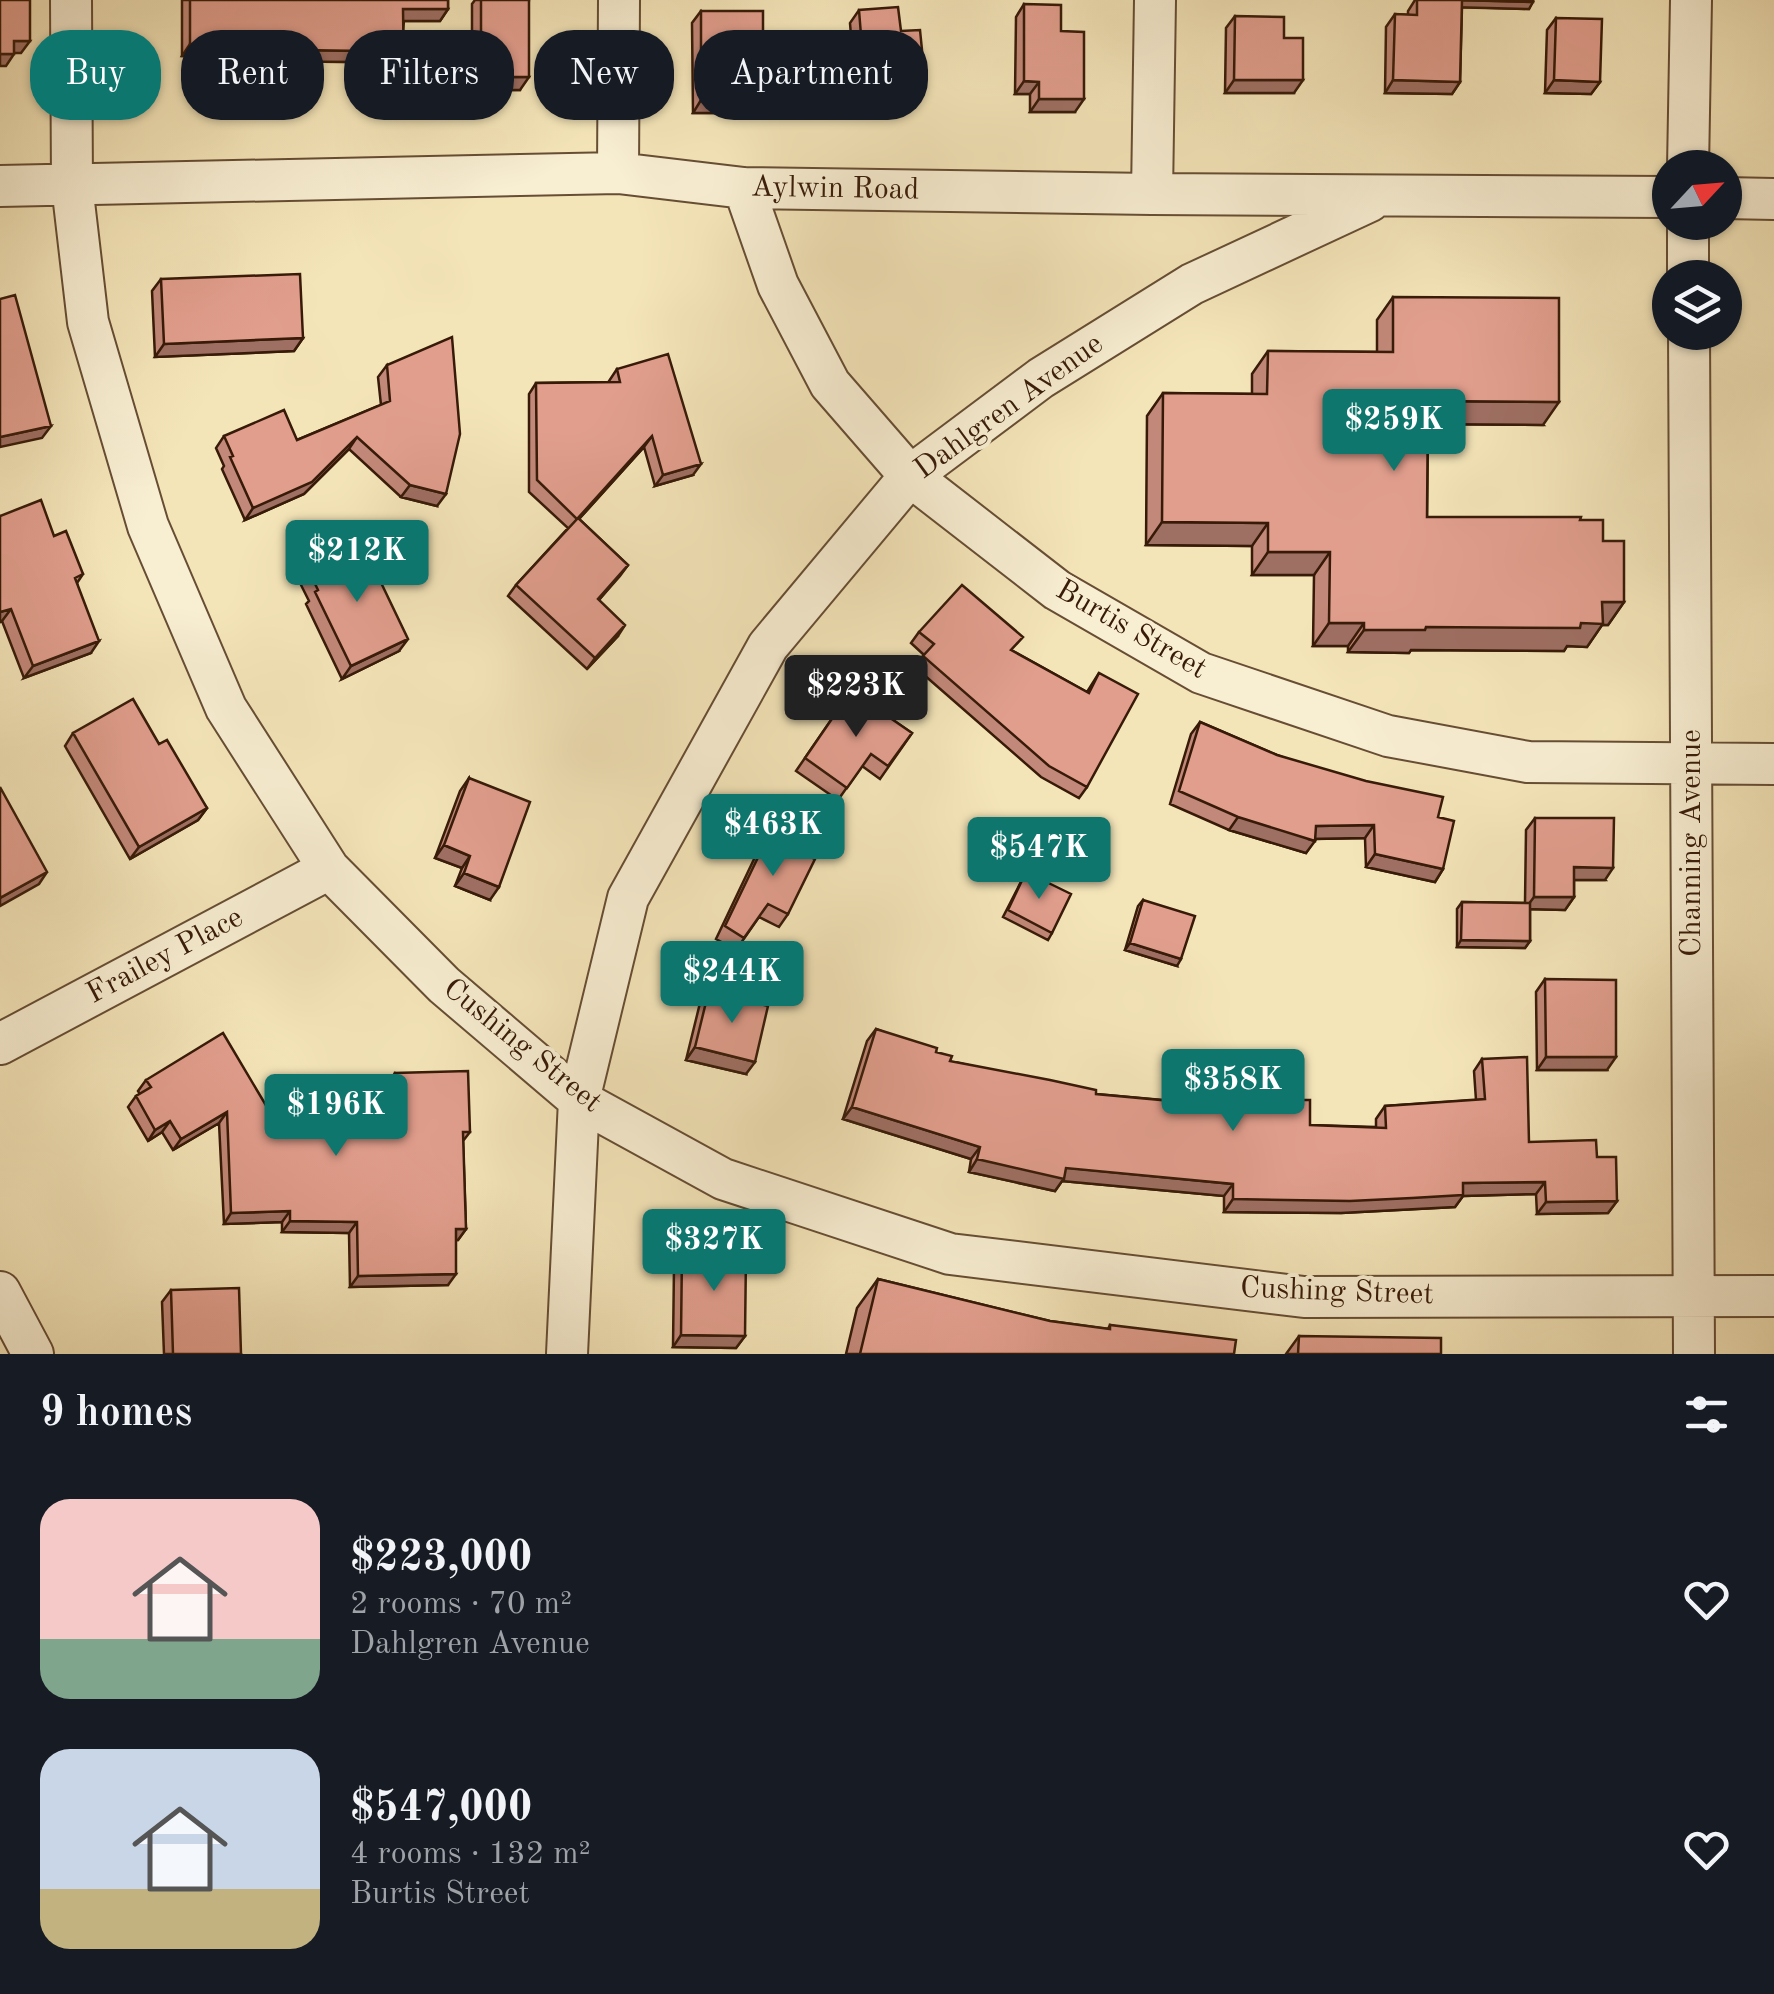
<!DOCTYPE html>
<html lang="en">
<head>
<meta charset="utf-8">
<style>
	body { margin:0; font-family:"Old Standard TT",serif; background:#20242c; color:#f1f3f6; height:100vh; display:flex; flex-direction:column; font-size:38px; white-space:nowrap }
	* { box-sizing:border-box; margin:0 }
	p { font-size:32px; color:#9ea1a6 }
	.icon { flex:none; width:55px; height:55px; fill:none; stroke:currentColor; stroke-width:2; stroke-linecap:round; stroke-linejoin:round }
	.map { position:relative; height:1354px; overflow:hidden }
	.drawer { display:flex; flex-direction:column; background:#171b24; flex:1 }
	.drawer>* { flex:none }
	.banner { position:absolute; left:30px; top:30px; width:1000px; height:90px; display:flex; gap:20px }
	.needle { width:65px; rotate:64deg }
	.tools { position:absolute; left:1652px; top:150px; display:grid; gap:20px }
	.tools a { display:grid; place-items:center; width:90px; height:90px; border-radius:50%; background:#171b24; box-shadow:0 2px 8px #0004; font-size:50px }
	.price { position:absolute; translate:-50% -85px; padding:0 22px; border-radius:10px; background:#0f766e; color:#fff; font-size:32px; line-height:65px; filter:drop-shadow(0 2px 5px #0008) }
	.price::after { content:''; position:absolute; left:50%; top:60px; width:30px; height:22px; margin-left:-15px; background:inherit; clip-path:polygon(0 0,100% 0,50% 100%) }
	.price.selected { background:#222; color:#fff }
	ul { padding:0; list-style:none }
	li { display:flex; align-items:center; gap:30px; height:250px; padding:0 40px }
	li span { display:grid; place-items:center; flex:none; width:280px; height:200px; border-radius:30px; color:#555 }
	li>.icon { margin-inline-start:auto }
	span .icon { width:120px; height:120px; fill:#fffc; stroke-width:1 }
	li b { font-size:42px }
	h2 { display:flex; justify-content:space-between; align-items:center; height:120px; padding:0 40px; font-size:42px }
	.tag { padding:0 35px; border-radius:40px; background:#171b24; box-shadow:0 2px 8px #0004; font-size:35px; line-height:90px }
	.tag.selected { background:#0f766e; color:#fff }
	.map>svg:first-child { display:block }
</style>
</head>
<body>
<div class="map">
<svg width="1774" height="1354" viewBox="0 0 1774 1354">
	<rect width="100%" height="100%" fill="#f4e5b9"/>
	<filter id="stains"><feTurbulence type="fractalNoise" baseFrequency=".002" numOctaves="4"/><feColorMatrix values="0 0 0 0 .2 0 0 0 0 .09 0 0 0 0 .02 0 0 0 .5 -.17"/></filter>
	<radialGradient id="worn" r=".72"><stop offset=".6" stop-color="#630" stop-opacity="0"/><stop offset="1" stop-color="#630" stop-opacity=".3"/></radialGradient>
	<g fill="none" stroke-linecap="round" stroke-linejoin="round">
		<defs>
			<path id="minor" d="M71,0L72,185L88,322L148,526L226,708L329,869L444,985L579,1100L723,1179L950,1254L1304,1297L1774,1296
				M1688,168L1691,0
				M618,173L619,0
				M0,186L618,173L744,188L1152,194L1670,197
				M744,188L778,285L830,384L910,476L1057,590L1201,673L1388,736L1528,762L1774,764
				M1152,194L1155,0
				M1725,198L1774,199
				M1688,222V278
				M1689,332L1694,1354
				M0,1044L329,869
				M0,1292L33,1354
				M567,1354L579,1100L628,898L768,646L910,476L1041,378L1192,284L1370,201"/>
		</defs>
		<!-- minor casing -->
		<use href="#minor" stroke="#664d34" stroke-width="44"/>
		<!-- minor -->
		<use href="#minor" stroke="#f8eed2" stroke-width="40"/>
	</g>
	<!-- wall -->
	<path fill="#c28879" stroke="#371a08" stroke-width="2.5" d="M182,0H448V9L440,21H404L396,90H357L356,62L234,61V56H182Z
		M475,0H529L520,90H472V4Z
		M1415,0H1533L1529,9L1462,7L1460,82L1452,94L1385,93L1386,27L1395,14L1408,15V11Z
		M1024,4L1061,31L1075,112H1030V94H1015L1016,17Z
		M859,10L901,31L925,80L916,92L856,97L850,23Z
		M701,11L754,92H745L736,113H693L692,23Z
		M1235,16L1284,38L1294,93H1225L1226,28Z
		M1556,18L1600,82L1591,94L1545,93L1547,30Z
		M161,279L303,338L294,351L155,357L152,291Z
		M1393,297L1543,425L1428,424L1427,517L1580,520L1603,541L1624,602L1608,625H1602L1587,647L1567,646L1564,651L1411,650L1409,653L1348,652V646H1313L1314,575H1252V546L1146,545L1147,416L1163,393L1252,394V374L1268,351L1377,352V320Z
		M387,365L437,506L401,497L349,449L304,494L245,520L222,469L224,466L216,448L224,436L297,440L381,405L378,377Z
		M617,369L693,475L655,486L644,447L579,519L628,565L599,600L618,636L587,669L508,596L516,585L568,528L529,492V394L536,383L610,382L609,381Z
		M0,516L54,536L83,574L77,583L91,653L24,678L2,621L0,622Z
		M308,569L399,651L342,679L306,604L309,601L299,581Z
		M919,632L1013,651L1087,692L1099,673L1087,787L1079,798L1041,777L915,667L924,655L911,643Z
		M851,691L912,733L880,779L862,766L838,800L796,771Z
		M1200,722L1277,755L1438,817L1443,869L1435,882L1366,867L1365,838L1315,839L1306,853L1229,830L1170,804L1191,734Z
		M73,733L159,744L207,808L198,820L130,859L65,746Z
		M469,778L490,900L455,886L462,868L435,858L460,791Z
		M1535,818L1605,880H1574V897L1565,910L1530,909V941L1525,948L1457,947V909L1462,902L1525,903L1526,830Z
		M775,822L802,853L788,914L779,927L759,917L736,950L716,939L766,834Z
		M1026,872L1052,933L1048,940L1003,917Z
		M1143,900L1177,966L1125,950L1138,906Z
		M1545,979L1607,1070H1537L1536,992Z
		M709,990L746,1074L686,1060L700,1003Z
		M876,1029L936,1052L950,1061L1096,1094L1241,1107L1246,1100L1310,1125L1376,1127V1119L1385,1106L1476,1100L1474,1071L1482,1059L1529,1142L1597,1157L1617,1201L1608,1213L1537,1214L1536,1194L1463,1196L1455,1207L1341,1213L1224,1212V1196L1062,1181L1055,1191L969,1172L971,1159L843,1119L867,1041Z
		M395,1073L470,1132L463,1141L466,1229L458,1240H456L448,1285L350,1287L349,1233L282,1232V1222L224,1224L219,1123L173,1150L162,1132L148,1141L128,1107L136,1096L140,1094L138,1091L146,1080L280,1129L365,1130L372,1121H389L387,1084Z
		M682,1253L745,1336L736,1348L673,1347L674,1266Z
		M878,1279L1050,1321L1108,1329L1110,1325L1234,1354H846L857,1308Z
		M171,1290L241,1354H164L162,1302Z
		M1299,1336L1441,1354H1286Z"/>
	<!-- shaded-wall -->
	<path fill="#9e6f63" stroke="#371a08" stroke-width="2.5" d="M1452,0L1533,2L1529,9L1448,7Z
		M403,9H448L440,21H395Z
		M14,41H30L21,53H6Z
		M190,44H242L234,56H182Z
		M242,49L364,51L356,62L234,61Z
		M0,54H14L6,66H0Z
		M481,77H529L520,90H472Z
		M365,78H404L396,90H357Z
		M745,79L763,80L754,92H736Z
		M925,80L916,92L856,97L865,85Z
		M1234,80H1303L1294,93H1225Z
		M1393,80L1460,82L1452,94L1385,93Z
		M1554,80L1600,82L1591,94L1545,93Z
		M1024,81L1039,82L1030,94H1015Z
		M1039,99H1084L1075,112H1030Z
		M701,100H745L736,113H693Z
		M303,338L294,351L155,357L164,344Z
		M1428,401L1559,402L1543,425L1412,424Z
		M51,426L42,438L0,447V437Z
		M652,436L644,447L570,529L578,518Z
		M357,437L349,449L304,494L245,520L253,508Z
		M701,464L693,475L655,486L663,475Z
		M410,485L446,494L437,506L401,497Z
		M1162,522L1268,523L1252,546L1146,545Z
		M1268,552H1330L1314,575H1252Z
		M628,565L620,576L590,610L598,599Z
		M1602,602H1624L1608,625H1602L1587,647L1567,646L1564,651L1411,650L1409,653L1348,652L1364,630L1426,627Z
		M11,609L2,621L0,622V612Z
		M1329,623H1364L1348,646H1313Z
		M625,625L618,636L587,669L595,658Z
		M408,639L399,651L342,679L351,666Z
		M99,641L91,653L24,678L33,666Z
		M207,808L198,820L130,859L139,847Z
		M1238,817L1316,826L1374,825L1365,838L1308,839L1315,841L1306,853L1229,830Z
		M444,845L470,856L462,868L435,858Z
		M1375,854L1443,869L1435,882L1366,867Z
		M1574,867L1613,868L1605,880H1565Z
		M47,872L39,884L0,906V898Z
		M464,873L499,887L490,900L455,886Z
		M1534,897H1574L1565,910L1525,909Z
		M1461,940L1530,941L1525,948L1457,947Z
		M1130,943L1181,959L1177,966L1125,950Z
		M695,1047L755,1062L746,1074L686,1060Z
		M1546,1057H1616L1607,1070H1537Z
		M852,1107L980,1147L971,1159L843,1119Z
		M227,1112L219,1123L173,1150L181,1139Z
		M170,1121L162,1132L148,1141L155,1130Z
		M977,1159L1233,1184L1224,1196L1062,1181L1055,1191L969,1172Z
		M1545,1182L1536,1194L1463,1196L1455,1207L1341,1213L1224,1212L1233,1199L1463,1183Z
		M1617,1201L1608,1213L1537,1214L1546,1202Z
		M290,1211L282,1222L224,1224L231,1213Z
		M290,1221L357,1222L349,1233L282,1232Z
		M456,1229H466L458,1240H448Z
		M456,1274L448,1285L350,1287L358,1276Z
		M681,1335L745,1336L736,1348L673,1347Z"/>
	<!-- building -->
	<path fill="#e19e8d" stroke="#371a08" stroke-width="2.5" d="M0,0H30V41H14V54H0Z
		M190,0H448V9H403L404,78H365L364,51L242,49V44H190Z
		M481,0H529V77H481Z
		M1417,0H1462L1460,82L1393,80L1395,14L1417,15Z
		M1462,0H1533V2Z
		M1024,4L1061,5V31L1084,32V99H1039V82L1024,81Z
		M898,7L901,31L920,30L925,80L865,85L859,10Z
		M701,11H763V80L745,79V100H701Z
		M1235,16L1284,17V38H1303V80H1234Z
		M1556,18L1602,19L1600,82L1554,80Z
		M300,274L303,338L164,344L161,279Z
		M15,295L51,426L0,437V299Z
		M1393,297L1559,298V402L1428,401L1427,517H1581L1580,520H1603V541H1624V602H1602L1603,624L1581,623L1580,628L1426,627L1425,630H1364V623H1329L1330,552H1268V523L1162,522L1163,393L1267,394L1268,351L1393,352Z
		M452,337L460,434L446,494L410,485L357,437L312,482L253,508L230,457L233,456L224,436L284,410L297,440L390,401L387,365Z
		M668,354L701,464L663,475L652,436L578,518L628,565L598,599L625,625L595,658L516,585L577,519L537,480L536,383L620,382L617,369Z
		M41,500L54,536L66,531L83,574L75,578L99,641L33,666L11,609L0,612V516Z
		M362,543L408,639L351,666L315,592L318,590L308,569Z
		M962,585L1023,637L1011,650L1089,693L1099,673L1138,694L1087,787L1049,766L923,656L934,644L919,632Z
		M851,691L912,733L888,766L871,754L847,788L805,758Z
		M133,699L159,744L167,740L207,808L139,847L73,733Z
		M1200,722L1277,755L1366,781L1443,797L1438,817L1454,821L1443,869L1375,854L1374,825L1316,826L1315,841L1238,817L1179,791Z
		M469,778L530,802L499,887L464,873L470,856L444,845Z
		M0,787L47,872L0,898Z
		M1535,818H1614L1613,868L1574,867V897H1534Z
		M775,822L812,840L802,853L815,859L788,914L768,904L744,938L725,926Z
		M1026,872L1071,894L1052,933L1008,910Z
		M1143,900L1195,916L1181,959L1130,943Z
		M1462,902L1530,903V941L1461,940Z
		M1545,979L1616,980V1057H1546Z
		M709,990L768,1006L755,1062L695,1047Z
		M876,1029L937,1048L936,1052L952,1056L950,1061L1050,1080L1096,1090V1094L1246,1108V1100H1310V1125L1386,1128L1385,1106L1485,1099L1482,1059L1527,1057L1529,1142L1596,1140L1597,1157H1616L1617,1201L1546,1202L1545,1182L1463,1183V1195L1412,1198L1350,1201L1233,1199V1184L1066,1168L1064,1179L977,1159L980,1147L852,1107Z
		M223,1033L280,1129L372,1130V1121H397L395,1073L468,1071L470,1132H463L466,1229H456V1274L358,1276L357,1222L290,1221V1211L231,1213L227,1112L181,1139L170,1121L155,1130L136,1096L151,1087L146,1080Z
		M682,1253L746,1254L745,1336L681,1335Z
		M878,1279L1050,1321L1110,1329V1325L1236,1340L1234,1354H860Z
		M239,1288L241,1354H173L171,1290Z
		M1299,1336L1441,1338V1354H1298Z"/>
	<g text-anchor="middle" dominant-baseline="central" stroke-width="8" stroke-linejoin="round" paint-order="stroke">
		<!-- street labels -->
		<g font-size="30" fill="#371a08" stroke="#f8eed2">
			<text transform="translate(835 189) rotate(1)">Aylwin Road</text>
			<text transform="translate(1009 407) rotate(-36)">Dahlgren Avenue</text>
			<text transform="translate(1131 630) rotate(30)">Burtis Street</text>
			<text transform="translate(1692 843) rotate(-90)">Channing Avenue</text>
			<text transform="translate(165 956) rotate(-28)">Frailey Place</text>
			<text transform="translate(522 1046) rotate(39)">Cushing Street</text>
			<text transform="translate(1337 1292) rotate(2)">Cushing Street</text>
		</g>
	</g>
	<rect width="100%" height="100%" filter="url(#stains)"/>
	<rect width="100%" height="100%" fill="url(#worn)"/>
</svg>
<div class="tools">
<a><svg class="needle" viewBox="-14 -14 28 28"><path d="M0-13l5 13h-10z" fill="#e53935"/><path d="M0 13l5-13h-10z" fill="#9ea1a6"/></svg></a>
<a><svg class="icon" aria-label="layers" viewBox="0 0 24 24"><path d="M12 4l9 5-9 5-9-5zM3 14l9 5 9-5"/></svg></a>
</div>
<b class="price" style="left:1394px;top:474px">$259K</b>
<b class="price" style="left:357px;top:605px">$212K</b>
<b class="price selected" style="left:856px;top:740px">$223K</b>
<b class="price" style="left:773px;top:879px">$463K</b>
<b class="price" style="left:1039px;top:902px">$547K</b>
<b class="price" style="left:732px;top:1026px">$244K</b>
<b class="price" style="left:1233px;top:1134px">$358K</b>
<b class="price" style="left:336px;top:1159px">$196K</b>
<b class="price" style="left:714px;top:1294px">$327K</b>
<div class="banner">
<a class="tag selected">Buy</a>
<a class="tag">Rent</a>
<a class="tag">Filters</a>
<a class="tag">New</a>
<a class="tag">Apartment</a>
</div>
</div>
<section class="drawer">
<h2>9 homes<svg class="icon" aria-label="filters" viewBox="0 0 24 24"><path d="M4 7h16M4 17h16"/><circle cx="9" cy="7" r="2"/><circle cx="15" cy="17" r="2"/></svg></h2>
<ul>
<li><span style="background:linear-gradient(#f6c9c9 70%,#7fa58c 0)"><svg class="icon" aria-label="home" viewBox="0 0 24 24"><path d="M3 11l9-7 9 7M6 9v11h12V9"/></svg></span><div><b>$223,000</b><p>2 rooms · 70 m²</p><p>Dahlgren Avenue</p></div><svg class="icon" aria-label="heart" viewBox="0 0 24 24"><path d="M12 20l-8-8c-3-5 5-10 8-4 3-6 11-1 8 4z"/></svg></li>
<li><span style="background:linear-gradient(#c9d6e8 70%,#c2b280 0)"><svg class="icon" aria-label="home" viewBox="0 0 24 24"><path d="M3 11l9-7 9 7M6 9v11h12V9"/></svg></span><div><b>$547,000</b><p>4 rooms · 132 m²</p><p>Burtis Street</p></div><svg class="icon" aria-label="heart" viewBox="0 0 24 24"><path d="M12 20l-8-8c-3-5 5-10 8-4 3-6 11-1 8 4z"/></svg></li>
</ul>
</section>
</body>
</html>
